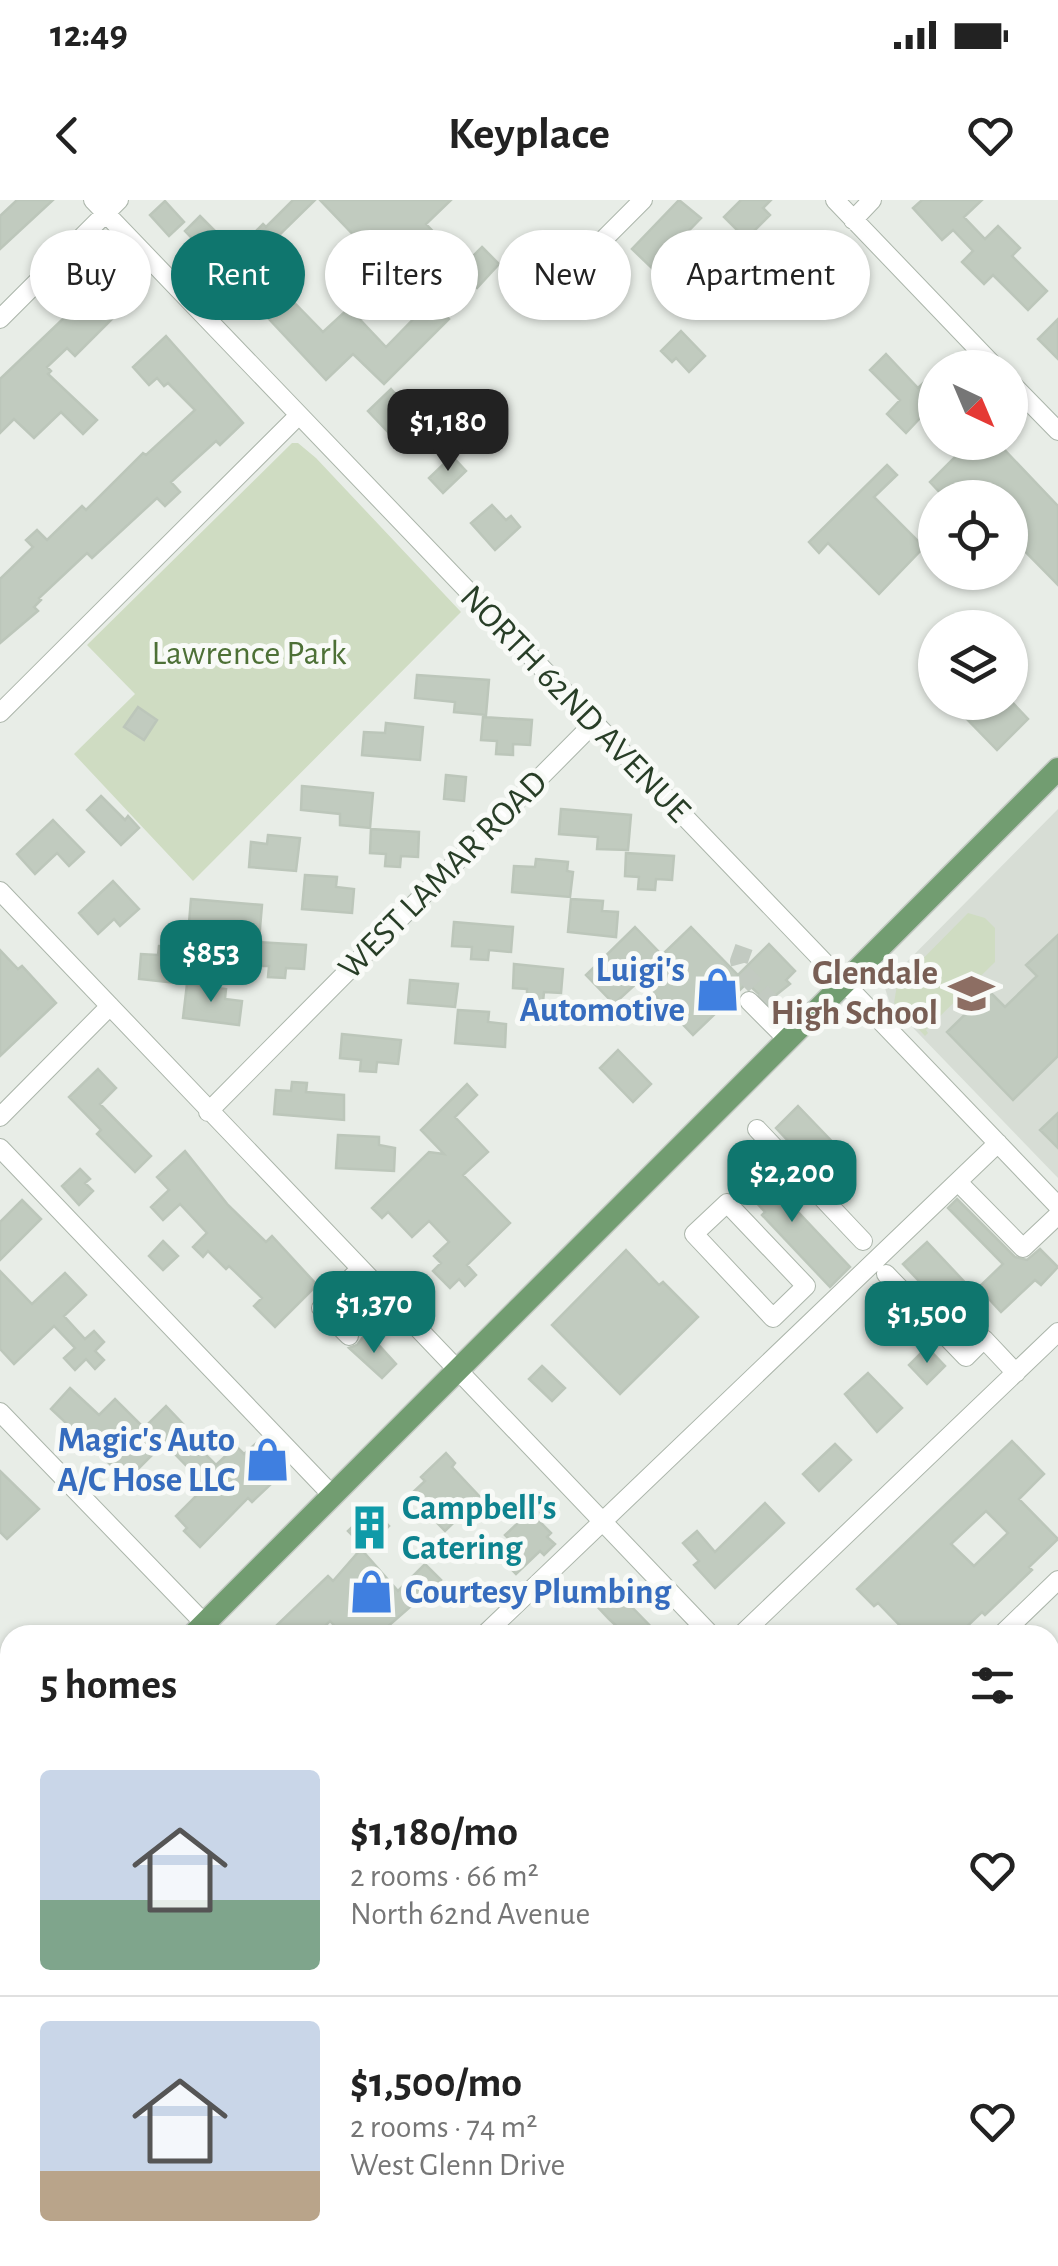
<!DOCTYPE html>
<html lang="en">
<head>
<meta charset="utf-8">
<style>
	body { margin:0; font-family:"Alegreya Sans",sans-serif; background:#f6f6f6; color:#222; height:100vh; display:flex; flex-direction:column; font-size:38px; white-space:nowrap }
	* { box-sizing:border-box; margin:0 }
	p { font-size:32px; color:#767676 }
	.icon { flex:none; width:55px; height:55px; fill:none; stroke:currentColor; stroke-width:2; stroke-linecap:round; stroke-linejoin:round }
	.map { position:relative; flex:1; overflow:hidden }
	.side { position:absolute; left:0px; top:1425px; width:1060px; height:642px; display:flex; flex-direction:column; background:#fff; border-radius:30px 30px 0 0; box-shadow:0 2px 8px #0004 }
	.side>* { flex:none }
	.banner { position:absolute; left:30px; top:30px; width:1000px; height:90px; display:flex; gap:20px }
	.needle { width:65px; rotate:136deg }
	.buttons { position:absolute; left:918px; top:150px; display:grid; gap:20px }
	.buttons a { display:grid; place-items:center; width:110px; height:110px; border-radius:50%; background:#fff; box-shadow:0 2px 8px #0004; font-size:50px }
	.price { position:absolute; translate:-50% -85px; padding:0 22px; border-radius:20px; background:#0f766e; color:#fff; font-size:32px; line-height:65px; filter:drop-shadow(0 2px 5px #0008) }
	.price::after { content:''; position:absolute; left:50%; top:60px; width:30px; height:22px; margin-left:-15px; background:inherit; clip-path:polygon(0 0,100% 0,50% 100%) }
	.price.on { background:#222; color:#fff }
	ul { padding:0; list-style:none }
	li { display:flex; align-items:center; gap:30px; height:250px; padding:0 40px }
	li+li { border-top:2px solid #e0e0e0 }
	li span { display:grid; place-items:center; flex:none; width:280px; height:200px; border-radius:10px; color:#555 }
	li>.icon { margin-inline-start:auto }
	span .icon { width:120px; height:120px; fill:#fffc; stroke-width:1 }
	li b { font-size:42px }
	h2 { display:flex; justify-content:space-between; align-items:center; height:120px; padding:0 40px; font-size:42px }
	.pill { padding:0 35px; border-radius:45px; background:#fff; box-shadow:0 2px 8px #0004; font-size:35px; line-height:90px }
	.pill.on { background:#0f766e; color:#fff }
	.status { display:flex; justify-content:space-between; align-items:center; height:70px; padding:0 50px; background:#fff; direction:ltr }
	.status svg { height:28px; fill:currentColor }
	header { display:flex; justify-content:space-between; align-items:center; height:130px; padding:0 40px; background:#fff; font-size:45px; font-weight:600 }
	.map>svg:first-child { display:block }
</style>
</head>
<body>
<div class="status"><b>12:49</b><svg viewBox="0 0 49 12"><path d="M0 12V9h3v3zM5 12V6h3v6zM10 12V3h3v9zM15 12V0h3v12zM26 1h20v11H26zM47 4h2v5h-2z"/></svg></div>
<header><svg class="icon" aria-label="back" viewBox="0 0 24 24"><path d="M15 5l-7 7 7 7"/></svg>Keyplace<svg class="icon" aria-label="heart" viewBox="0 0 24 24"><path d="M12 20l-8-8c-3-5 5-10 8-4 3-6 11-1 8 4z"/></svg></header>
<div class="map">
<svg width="1058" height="2066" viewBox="0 0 1058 2066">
	<rect width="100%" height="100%" fill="#e8ede7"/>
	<!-- built -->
	<path fill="#d7ddd5" d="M1058,609V978L890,804L884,785Z
		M10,1653V1736L0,1726V1663Z
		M0,1769L10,1780V1880H0Z
		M119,2058H270L278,2066H110Z
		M819,2058H1032L1036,2066H817L814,2063Z"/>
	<!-- green -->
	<path fill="#cfdcc2" d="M292,243H298L316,258L461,412L193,681L74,554L135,494L87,445Z
		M968,713L985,718L995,728V762L926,830L928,833L925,836L894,803L897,785Z"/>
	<!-- building -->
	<path fill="#c1cbbf" stroke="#bcc6ba" stroke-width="2.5" fill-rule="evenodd" d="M17,0H53L0,49V16Z
		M293,0H315L265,49L252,35L263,24L266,27Z
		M320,0H451L426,24L451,50L408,92Z
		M679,0L701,18L677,43L694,62L687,69L696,79L679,94L632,49Z
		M741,0H771L763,8L770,15L746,39L724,17Z
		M922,0H982L964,17L985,39L998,26L1020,48L1012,56L1047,91L1028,110L993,75L984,84L962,62L973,51L953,30L942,40L913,8Z
		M165,1L184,22L169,36L150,15Z
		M200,16L224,40L209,56L185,31Z
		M482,47L499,64L477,88L459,70Z
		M281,55L301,76L284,92L323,132L349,108L386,147L431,101L449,119L384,184L353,154L326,180L254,103L260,97L249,85Z
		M100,75L127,104L75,156L67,148L47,167L51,171L48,174L97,220L83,234L61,212L34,238L14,219L0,233V179L86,97L81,92Z
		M1058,119V159L1038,139Z
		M681,131L705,156L689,172L676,158L672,162L661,151Z
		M166,136L243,223L220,245L216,241L171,282L180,292L165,306L157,298L92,358L87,353L39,398L41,400L34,407L38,411L0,443V379L33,347L26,340L37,330L47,340L82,306L86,310L143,253L146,255L195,210L168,183L164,186L157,178L149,185L133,167Z
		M886,154L918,188L935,172V202L906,233L887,214L900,200L870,170Z
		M391,189L411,211L388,232L368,211Z
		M438,193L449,205L435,219L423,208Z
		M970,242H997L1058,306V385L1010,336V298H945L930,282Z
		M452,256L466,271L443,293L429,278Z
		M887,265L897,275L874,297L924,347L879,394L828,343L819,353L809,342Z
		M492,305L506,320L511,316L520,327L495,350L471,323Z
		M417,475L489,480L486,515L454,512L455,502L415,498Z
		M974,502H1012L1028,519L997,550L962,514Z
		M138,507L157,520L144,540L124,527Z
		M483,517L532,520L530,545L513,544V555L496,554L497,541L481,540Z
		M386,523L423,527L420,560L362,555L364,532L385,533Z
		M446,575L466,577L464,601L444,599Z
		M302,586L373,593L370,628L340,625V614L301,610Z
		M101,596L125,620L128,616L139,628L121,645L87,610Z
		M561,609L631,615L628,650L597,649L598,637L559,634Z
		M53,620L84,652L69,666L57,653L35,674L17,654Z
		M371,629L419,632L418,657L401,656L400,667L385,666L386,654L370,653Z
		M268,635L300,638L296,671L249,667L251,642L267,644Z
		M626,653L674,656L672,680L656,679L655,690L638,689L639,677L625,676Z
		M536,659L568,662L567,671L573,672L570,697L512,692L514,666L535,667Z
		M305,675L337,677L336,687L354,689L352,713L302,709Z
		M113,681L139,709L120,726L114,719L98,734L79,713Z
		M191,699L262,705L259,740L228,736V726L189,723Z
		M571,699L603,701L602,711L618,712L616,737L568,732Z
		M454,722L513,727L511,752L489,750L488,760L471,759L472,747L452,746Z
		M635,727L662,755L691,727L738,775L769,744L795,771L786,780L790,784L767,802L747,783L693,835L640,780L614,804L586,775Z
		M1058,735V856L1013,900L947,832L989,791L1005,807L1037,776L1026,765Z
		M257,742L306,745L304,769L286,768L285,778L268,777L269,766H256Z
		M159,746L190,749L187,784L139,779L141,754L158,755Z
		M0,750L18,769L22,766L56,803L0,856Z
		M514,764L563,769L561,793L544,792L543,802L527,800V789L513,788Z
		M410,780L458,784L455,807L408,803Z
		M187,784L226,789L225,799L242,801L239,825L183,818Z
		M458,810L489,812L488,822L506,824L505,847L455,843Z
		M342,834L401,840L398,864L377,862L376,872L360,871L361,860L340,858Z
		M618,850L651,884L633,902L600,868Z
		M98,869L116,888L100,904L151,956L135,972L97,934L101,930L69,897Z
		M292,882L307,883L306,892L344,895V920L274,914L276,890L291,891Z
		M467,884L477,895L455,917L488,952L463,975L510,1023L467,1065L476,1075L465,1086L459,1079L450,1088L433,1071L441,1063L434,1056L449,1042L429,1021L412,1037L388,1012L382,1018L372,1008L429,952L444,954L421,930Z
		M798,906L844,954L821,976L776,928Z
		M1058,913V948L1040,930Z
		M338,935L379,937V945L395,948L394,971L336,968Z
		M185,951L228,1005L266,1042L272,1036L317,1085L275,1127L254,1106L262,1098L229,1066L226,1069L208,1051L203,1057L193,1047L207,1033L180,1004L163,1020L151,1007L169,990L157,977Z
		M750,961L850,1067L830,1087L762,1015L765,1012L733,977Z
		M80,969L90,979L85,983L93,991L79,1005L62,986Z
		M957,999L1015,1057L1027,1060L1040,1049L1058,1067L1041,1085L1035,1080L1001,1112L988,1098L959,1124L903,1064L927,1042L974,1092L1003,1064L948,1008Z
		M22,1000L41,1019L0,1060V1022Z
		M163,1041L178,1056L163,1070L149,1056Z
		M626,1050L659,1085L663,1082L698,1117L620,1194L552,1125Z
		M0,1071L32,1104L65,1073L86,1095L64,1116L85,1139L94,1131L104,1142L95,1151L104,1160L95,1169L86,1159L75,1170L64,1158L75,1148L54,1126L14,1164L0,1149Z
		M367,1132L396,1164L382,1178L349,1148L357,1145Z
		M927,1147L945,1166L927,1184L909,1165Z
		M542,1166L565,1188L552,1201L529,1179Z
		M868,1173L902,1208L877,1232L845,1194Z
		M70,1188L99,1215L115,1199L144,1228L166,1206L183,1224L179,1228L216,1265L236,1246L244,1254L261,1239L288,1268L252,1302L248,1298L200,1347L184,1331L187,1328L176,1316L206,1286L164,1243L127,1280L51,1209Z
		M1012,1241L1044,1274L1019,1299L1058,1339L1029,1367L1032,1370L985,1415L982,1412L958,1435H909L878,1403L874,1406L857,1389ZM986,1311L1008,1333L974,1366L951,1344Z
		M835,1244L851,1260L819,1291L803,1274Z
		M446,1253L455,1263L452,1267L480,1297L445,1331L410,1295L425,1281L421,1277Z
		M0,1271L39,1309L7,1339L0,1332Z
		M765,1303L784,1323L715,1388L694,1365L699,1361L683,1343L697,1331L715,1352Z
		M372,1308L389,1326L366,1349L348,1331Z
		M534,1308L543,1318L540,1322L551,1333L547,1337L555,1344L544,1355L540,1351L516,1374L496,1353L510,1340L505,1335Z
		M361,1349L398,1391L425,1364L441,1380L378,1435H343L330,1421L316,1435H286L277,1425L328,1376L333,1381Z
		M614,1385L627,1402L659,1435H626L609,1419L594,1403Z"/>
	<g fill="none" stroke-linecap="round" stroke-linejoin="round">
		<!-- minor-tunnel -->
		<path stroke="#c2cac1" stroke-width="18" stroke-dasharray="18 9" stroke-linecap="butt" d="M744,747L739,761L742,772L797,829"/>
		<defs>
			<path id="minor" d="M93,0L1058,1006
				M835,0L996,168
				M853,20L872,0
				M561,82L643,0
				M0,119L119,0
				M1010,182L1058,231
				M0,513L299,215
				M0,691L711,1435
				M749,801L787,839
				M208,912L594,523
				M0,917L110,806
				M757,929L863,1041
				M0,948L332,1295
				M958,982L1023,1048L1058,1015
				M727,1003L806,1086L773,1118L694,1034Z
				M886,1074L966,1157L984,1139L1016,1173
				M349,1136L321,1108L359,1070
				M0,1212L204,1423
				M484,1435L998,943
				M741,1435L1058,1132
				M1001,1435L1058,1380
				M0,1470L10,1481
				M1050,1634L1058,1627
				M0,1695L10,1706
				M0,1749L10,1759
				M1050,1786L1058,1795
				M295,2058L303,2066
				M779,2058L796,2066
				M936,2058V2066
				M903,2062V2058
				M83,2066L92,2058
				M599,2066L609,2058
				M872,2066V2058"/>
			<path id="major" d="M193,1435L1058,569
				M0,1627L10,1617"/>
			<path id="highway" d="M0,1960H10
				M1050,1978H1058
				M0,1997H10
				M1050,2023H1058
				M1040,2058L1045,2066"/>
		</defs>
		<!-- minor casing -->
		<use href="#minor" stroke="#abb5aa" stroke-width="20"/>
		<!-- major casing -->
		<use href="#major" stroke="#c3c9c3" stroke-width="25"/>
		<!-- highway casing -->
		<use href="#highway" stroke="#c3c9c3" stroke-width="28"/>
		<!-- minor -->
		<use href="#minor" stroke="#fff" stroke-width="18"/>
		<!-- major -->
		<use href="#major" stroke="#729d71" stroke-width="22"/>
		<!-- highway -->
		<use href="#highway" stroke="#376737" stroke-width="25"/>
		<!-- rail -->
		<path stroke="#637962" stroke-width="5" stroke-dasharray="20 10" stroke-linecap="butt" d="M0,1921H10
			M1050,1940L1058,1941"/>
	</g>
	<!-- icons -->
	<defs>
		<symbol id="shop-bare" viewBox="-9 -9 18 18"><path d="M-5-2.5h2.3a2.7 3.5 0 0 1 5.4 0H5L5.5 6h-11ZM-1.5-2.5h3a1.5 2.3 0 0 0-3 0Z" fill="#3f7fe0" stroke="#f8faf7" stroke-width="2.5" paint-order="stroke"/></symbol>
		<symbol id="school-bare" viewBox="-9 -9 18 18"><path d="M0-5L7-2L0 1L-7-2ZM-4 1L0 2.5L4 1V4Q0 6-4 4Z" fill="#8d6e63" stroke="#f8faf7" stroke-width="2.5" paint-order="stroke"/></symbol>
		<symbol id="building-bare" viewBox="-9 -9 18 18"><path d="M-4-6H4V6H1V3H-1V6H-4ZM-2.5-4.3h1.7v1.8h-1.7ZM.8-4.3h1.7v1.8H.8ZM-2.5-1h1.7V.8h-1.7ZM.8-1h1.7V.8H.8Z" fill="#0f9aa8" stroke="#f8faf7" stroke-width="2.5" paint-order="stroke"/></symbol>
	</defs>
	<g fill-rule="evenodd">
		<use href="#shop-bare" x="686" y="758" width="63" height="63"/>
		<use href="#school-bare" x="940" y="762" width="63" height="63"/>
		<use href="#shop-bare" x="236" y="1228" width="63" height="63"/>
		<use href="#building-bare" x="338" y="1296" width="63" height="63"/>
		<use href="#shop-bare" x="340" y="1360" width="63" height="63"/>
	</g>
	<g text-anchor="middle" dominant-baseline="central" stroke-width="10" stroke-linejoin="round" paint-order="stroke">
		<!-- park labels -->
		<g font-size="35" fill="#4d7036" stroke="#f8faf7">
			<text x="249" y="453">Lawrence Park</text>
		</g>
		<!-- street labels -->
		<g font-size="35" fill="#283e27" stroke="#f8faf7">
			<text transform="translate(575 504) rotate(46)">NORTH 62ND AVENUE</text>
			<text transform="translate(443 675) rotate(-45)">WEST LAMAR ROAD</text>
		</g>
		<!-- shop labels -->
		<g font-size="35" font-weight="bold" fill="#366cbe" stroke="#f8faf7" text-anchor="end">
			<text x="685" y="770">Luigi's<tspan x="685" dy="40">Automotive</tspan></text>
			<text x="235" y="1240">Magic's Auto<tspan x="235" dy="40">A/C Hose LLC</tspan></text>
			<text x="405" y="1392" text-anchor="start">Courtesy Plumbing</text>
		</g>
		<!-- education labels -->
		<g font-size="35" font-weight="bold" fill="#785e54" stroke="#f8faf7" text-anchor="end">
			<text x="938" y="773">Glendale<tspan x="938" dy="40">High School</tspan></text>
		</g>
		<!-- culture labels -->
		<g font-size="35" font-weight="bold" fill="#0d838f" stroke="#f8faf7" text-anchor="start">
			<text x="402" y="1308">Campbell's<tspan x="402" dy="40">Catering</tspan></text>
		</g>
	</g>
</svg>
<div class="buttons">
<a><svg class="needle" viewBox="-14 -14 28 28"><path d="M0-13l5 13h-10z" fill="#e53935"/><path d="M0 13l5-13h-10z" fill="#767676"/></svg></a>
<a><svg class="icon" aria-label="locate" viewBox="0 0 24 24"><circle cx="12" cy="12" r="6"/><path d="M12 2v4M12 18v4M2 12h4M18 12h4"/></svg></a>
<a><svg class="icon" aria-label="layers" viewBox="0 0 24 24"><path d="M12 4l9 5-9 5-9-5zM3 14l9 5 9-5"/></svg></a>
</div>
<b class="price on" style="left:448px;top:274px">$1,180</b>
<b class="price" style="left:211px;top:805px">$853</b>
<b class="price" style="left:792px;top:1025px">$2,200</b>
<b class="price" style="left:374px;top:1156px">$1,370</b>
<b class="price" style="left:927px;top:1166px">$1,500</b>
<div class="banner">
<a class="pill">Buy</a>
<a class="pill on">Rent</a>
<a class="pill">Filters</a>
<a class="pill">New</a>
<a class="pill">Apartment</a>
</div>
<section class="side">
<h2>5 homes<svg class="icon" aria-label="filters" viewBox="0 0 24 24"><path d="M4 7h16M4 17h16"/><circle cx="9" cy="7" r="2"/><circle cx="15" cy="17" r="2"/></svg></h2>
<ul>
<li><span style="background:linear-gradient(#c9d6e8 65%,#7fa58c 0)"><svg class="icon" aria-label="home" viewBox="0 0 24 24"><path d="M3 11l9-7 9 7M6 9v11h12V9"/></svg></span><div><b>$1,180/mo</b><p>2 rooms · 66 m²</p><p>North 62nd Avenue</p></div><svg class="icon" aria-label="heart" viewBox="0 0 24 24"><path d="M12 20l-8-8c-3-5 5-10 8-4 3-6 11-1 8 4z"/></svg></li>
<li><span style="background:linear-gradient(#c9d6e8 75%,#b9a48a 0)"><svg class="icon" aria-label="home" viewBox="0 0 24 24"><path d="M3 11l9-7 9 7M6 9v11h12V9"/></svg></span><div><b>$1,500/mo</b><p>2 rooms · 74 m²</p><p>West Glenn Drive</p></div><svg class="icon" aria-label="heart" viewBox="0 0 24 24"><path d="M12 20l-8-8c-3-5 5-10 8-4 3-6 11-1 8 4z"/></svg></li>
</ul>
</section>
</div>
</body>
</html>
